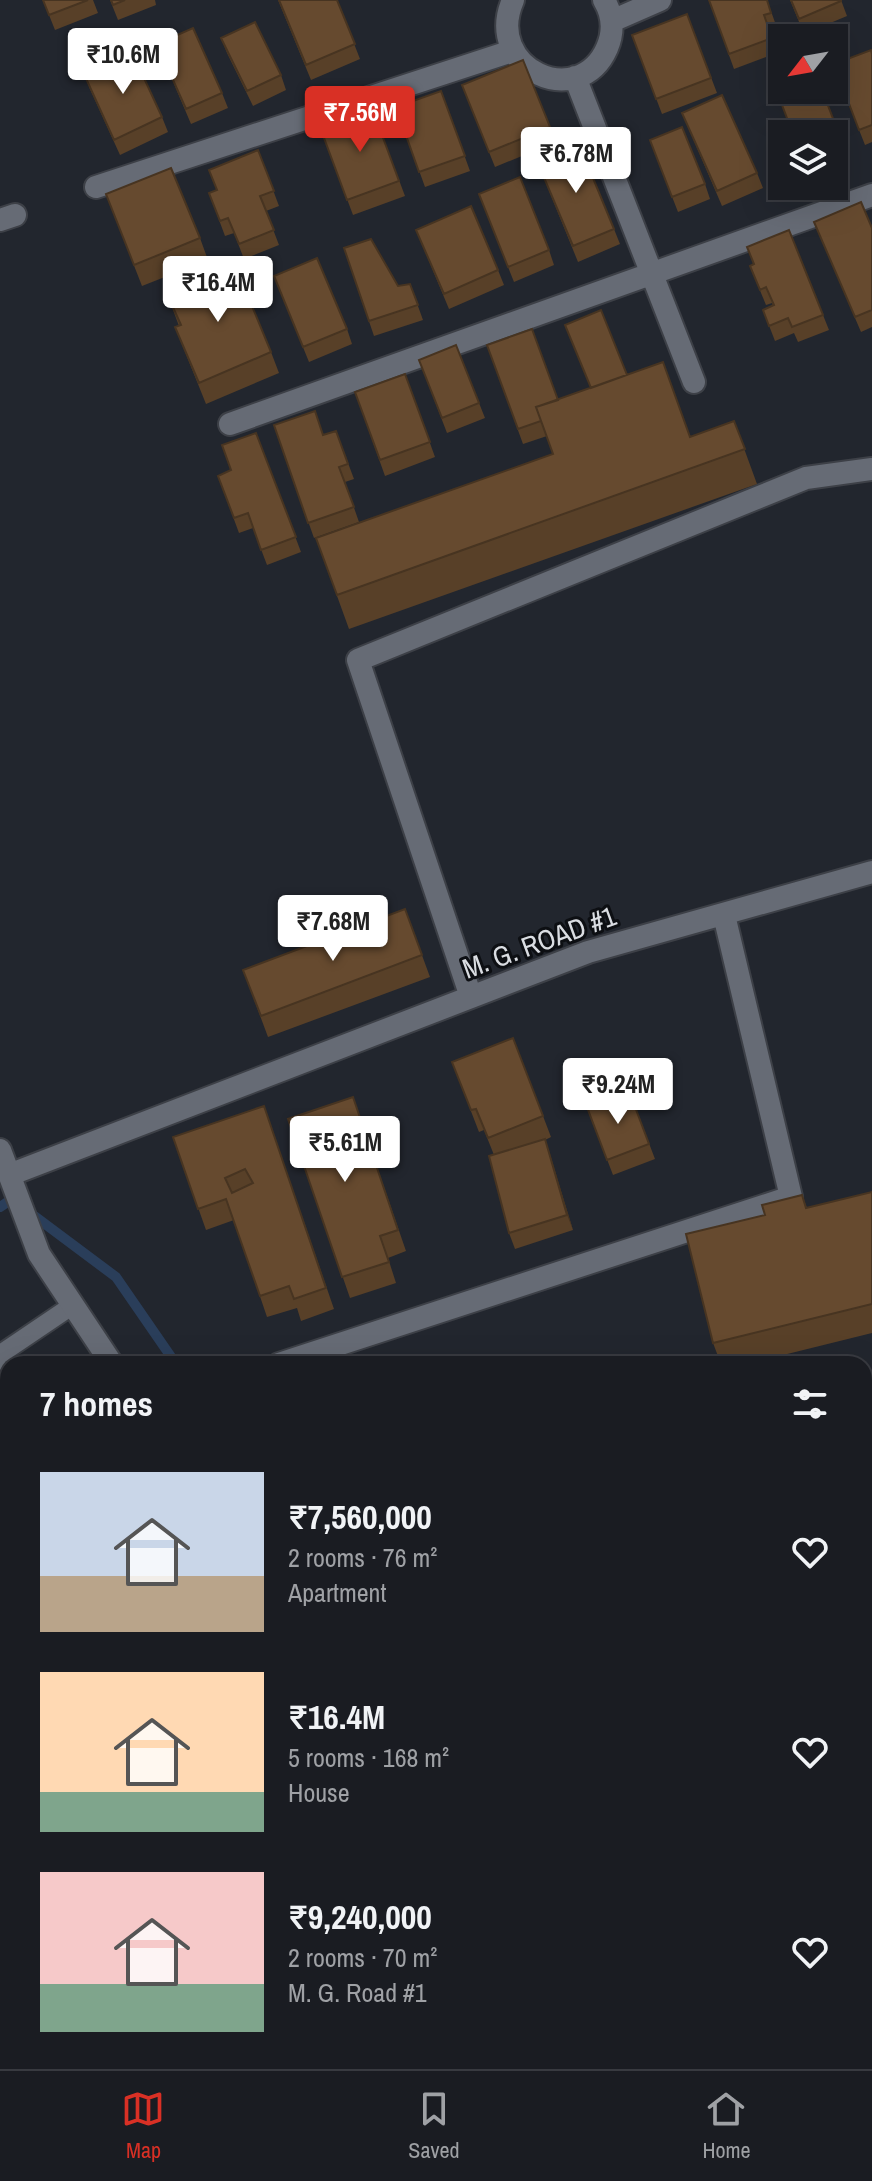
<!DOCTYPE html>
<html lang="en">
<head>
<meta charset="utf-8">
<style>
	body { margin:0; font-family:"Archivo Narrow",sans-serif; background:#27292f; color:#f1f3f6; height:100vh; display:flex; flex-direction:column; font-size:30px; white-space:nowrap }
	* { box-sizing:border-box; margin:0 }
	p { font-size:26px; color:#9fa1a5 }
	.icon { flex:none; width:44px; height:44px; fill:none; stroke:currentColor; stroke-width:2; stroke-linecap:round; stroke-linejoin:round }
	.map { position:relative; flex:1; overflow:hidden }
	.drawer { position:absolute; left:0px; top:1356px; width:872px; height:714px; display:flex; flex-direction:column; background:#1a1c22; border-radius:24px 24px 0 0; box-shadow:0 8px 32px #0002,0 0 0 2px #383a40 }
	.drawer>* { flex:none }
	.needle { width:52px; rotate:239deg }
	.fabs { position:absolute; left:768px; top:24px; display:grid; gap:16px }
	.fabs a { display:grid; place-items:center; width:80px; height:80px; border-radius:0px; background:#1a1c22; box-shadow:0 8px 32px #0002,0 0 0 2px #383a40; font-size:40px }
	.price { position:absolute; translate:-50% -68px; padding:0 18px; border-radius:8px; background:#fff; color:#222; font-size:26px; line-height:52px; filter:drop-shadow(0 2px 4px #0008) }
	.price::after { content:''; position:absolute; left:50%; top:48px; width:24px; height:18px; margin-left:-12px; background:inherit; clip-path:polygon(0 0,100% 0,50% 100%) }
	.price.active { background:#d93025; color:#fff }
	ul { padding:0; list-style:none }
	li { display:flex; align-items:center; gap:24px; height:200px; padding:0 40px }
	li span { display:grid; place-items:center; flex:none; width:224px; height:160px; border-radius:0px; color:#555 }
	li>.icon { margin-inline-start:auto }
	span .icon { width:96px; height:96px; fill:#fffc; stroke-width:1 }
	li b { font-size:34px }
	h2 { display:flex; justify-content:space-between; align-items:center; height:96px; padding:0 40px; font-size:34px }
	.tabs { display:flex; justify-content:space-around; align-items:center; height:112px; border-top:2px solid #383a40; background:#1a1c22; font-size:22px; color:#9fa1a5 }
	.tabs a { display:grid; justify-items:center; gap:4px }
	.tabs .active { color:#d93025 }
	.map>svg:first-child { display:block }
</style>
</head>
<body>
<div class="map">
<svg width="872" height="2069" viewBox="0 0 872 2069">
	<defs>
		<pattern id="park-dots" width="8" height="8" patternUnits="userSpaceOnUse" patternTransform="scale(2)"><rect width="8" height="8" fill="#385742"/><path d="M2 2h.1M6 6h.1" fill="none" stroke="#546f5d" stroke-width="1.8" stroke-linecap="round"/></pattern>
	</defs>
	<rect width="100%" height="100%" fill="#22262e"/>
	<!-- park -->
	<path fill="url(#park-dots)" d="M117,2062H458L462,2069H119Z"/>
	<g fill="none" stroke-linecap="round" stroke-linejoin="round">
		<!-- stream -->
		<path stroke="#2a3e5a" stroke-width="10" d="M0,1207L12,1199L16,1202
			M29,1212L116,1277L176,1364
			M864,1855L872,1851
			M739,2062L741,2069"/>
		<defs>
			<path id="service" d="M8,1373L2,1353L73,1305
				M0,1480L8,1476"/>
			<path id="minor" d="M513,0C483,69 579,112 607,48C614,32 613,15 604,0
				M612,21L660,0
				M575,77L694,382
				M96,187L512,51
				M0,220L15,215
				M230,424L872,195
				M471,997L358,660L806,478L872,469
				M0,1150L39,1254L112,1364
				M9,1175L588,952L872,872
				M279,1364L791,1197L724,915
				M864,1881L872,1878
				M0,2009L8,2007"/>
		</defs>
		<!-- service casing -->
		<use href="#service" stroke="#3d4047" stroke-width="22"/>
		<!-- minor casing -->
		<use href="#minor" stroke="#3d4047" stroke-width="26"/>
		<!-- path -->
		<path stroke="#65686f" stroke-width="5" stroke-dasharray="6 4" stroke-linecap="butt" d="M92,2062L94,2069"/>
		<!-- service -->
		<use href="#service" stroke="#666b75" stroke-width="18"/>
		<!-- minor -->
		<use href="#minor" stroke="#666b75" stroke-width="22"/>
	</g>
	<!-- wall -->
	<path fill="#584028" d="M43,0H93L98,13L55,30Z
		M110,0H155L156,5L118,20Z
		M278,0H337L360,59L311,80Z
		M709,0H767L777,28L769,30L777,53L734,69Z
		M790,0H841L847,16L804,34Z
		M687,14L717,93L662,114L632,35Z
		M221,38L281,75L286,90L253,106L227,53Z
		M157,44L222,93L228,108L191,124Z
		M872,54V142L865,145L839,79Z
		M84,74L162,117L168,132L120,155L90,89Z
		M822,90L848,157L834,162V134Z
		M441,91L470,171L425,187L396,107Z
		M468,100L550,127L556,142L495,167Z
		M372,108L405,196L353,215L320,127Z
		M682,113L757,173L763,188L722,206Z
		M650,140L705,184L710,199L678,212Z
		M258,150L279,206L266,211L279,245L244,259L234,233L225,236L209,193L217,190L209,170Z
		M537,161L614,229L620,244L578,262Z
		M106,194L200,238L208,260L142,286Z
		M479,194L549,250L554,265L514,282Z
		M814,222L872,228V327L861,332Z
		M416,230L498,270L504,285L449,309Z
		M344,248L398,286L410,284L423,320L374,336Z
		M750,266L823,315L829,330L798,342L794,333L775,341L763,310L773,306L772,303L766,305Z
		M274,276L347,329L352,344L309,362Z
		M167,294L271,352L279,373L206,404L175,327L179,326Z
		M456,345L485,418L447,433L419,360Z
		M487,345L558,400L627,375L690,437L734,421L757,484L349,629L316,538L553,454L547,436L523,444Z
		M405,374L435,457L385,476L355,392Z
		M274,425L323,435L336,431L354,479L345,482L359,522L314,538Z
		M256,433L301,552L267,565L253,528L239,533L218,476L231,470Z
		M405,909L430,977L268,1037L243,970Z
		M452,1062L543,1116L551,1137L545,1140L573,1230L515,1249L509,1233L494,1155L484,1130L479,1132Z
		M629,1091L655,1159L613,1175L587,1107Z
		M353,1097L406,1251L388,1258L396,1283L350,1298L288,1119Z
		M264,1106L334,1309L301,1321L297,1308L267,1317L234,1220L206,1230L173,1137Z
		M872,1192V1333L747,1364H721L713,1343L765,1215L802,1195L807,1208Z
		M0,1415L6,1431L0,1435Z
		M0,1540L8,1554V1636L0,1640Z
		M8,1788V1955L2,1958L0,1953V1792Z"/>
	<!-- shaded-wall -->
	<path fill="#473421" d="M545,1139L550,1154L573,1230L567,1215Z"/>
	<!-- building -->
	<path fill="#664a2f" stroke="#473421" stroke-width="2" fill-rule="evenodd" d="M43,0H88L49,15Z
		M111,0H125L113,5Z
		M279,0H337L355,44L306,65Z
		M709,0H767L771,13L764,15L772,38L729,54Z
		M791,0H841V1L799,19Z
		M687,14L711,78L656,99L632,35Z
		M255,22L281,75L247,91L221,38Z
		M193,28L222,93L186,109L157,44Z
		M871,50L872,54V125L859,130L834,64Z
		M132,52L162,117L114,140L84,74Z
		M523,60L550,127L489,152L462,85Z
		M782,78V90H822L842,142L834,145V134H793L773,81Z
		M441,91L465,156L419,172L396,107Z
		M722,95L757,173L717,191L682,113Z
		M372,108L399,181L347,200L320,127Z
		M682,127L705,184L672,197L650,140Z
		M579,144L614,229L573,246L537,161Z
		M258,150L274,191L260,196L274,230L239,244L228,218L220,221L209,193L217,190L209,170Z
		M171,168L200,238L134,265L106,194Z
		M520,177L549,250L508,267L479,194Z
		M861,202L872,228V310L855,317L814,222Z
		M471,206L498,270L444,294L416,230Z
		M789,230L823,315L792,327L788,318L769,326L763,310L774,305L766,287L760,290L750,266L754,264L747,247Z
		M371,239L398,286L410,284L418,305L369,321L344,248Z
		M317,258L347,329L303,347L274,276Z
		M235,265L271,352L199,383L175,327L181,325L167,294Z
		M601,310L627,375L591,388L565,325Z
		M532,329L558,400L536,407L541,421L518,429L487,345Z
		M456,345L479,403L442,418L419,360Z
		M663,362L690,437L734,421L745,449L337,595L316,538L553,454L536,407Z
		M405,374L430,442L380,460L355,392Z
		M315,411L323,435L336,431L348,464L339,467L354,507L308,523L274,425Z
		M256,433L296,537L261,550L248,513L234,518L218,476L231,470L222,445Z
		M405,909L422,955L261,1016L243,970Z
		M513,1038L543,1116L488,1138L476,1109L471,1110L452,1062Z
		M629,1091L649,1144L607,1160L587,1107Z
		M353,1097L398,1230L380,1236L389,1262L342,1277L288,1119Z
		M264,1106L326,1288L294,1299L289,1286L260,1296L226,1199L198,1209L173,1137ZM245,1169L253,1183L232,1193L225,1178Z
		M545,1139L567,1215L509,1233L489,1156Z
		M872,1192V1304L713,1343L686,1234L765,1215L762,1205L802,1195L806,1208Z
		M0,1540L8,1554V1595L0,1599Z
		M8,1788V1930L0,1934V1792Z"/>
	<g text-anchor="middle" dominant-baseline="central" stroke-width="6" stroke-linejoin="round" paint-order="stroke">
		<!-- street labels -->
		<g font-size="28" fill="#dadde2" stroke="#0d0f13">
			<text transform="translate(539 942) rotate(-20)">M. G. ROAD #1</text>
		</g>
	</g>
</svg>
<div class="fabs">
<a><svg class="needle" viewBox="-14 -14 28 28"><path d="M0-13l5 13h-10z" fill="#e53935"/><path d="M0 13l5-13h-10z" fill="#9fa1a5"/></svg></a>
<a><svg class="icon" aria-label="layers" viewBox="0 0 24 24"><path d="M12 4l9 5-9 5-9-5zM3 14l9 5 9-5"/></svg></a>
</div>
<b class="price" style="left:123px;top:96px">₹10.6M</b>
<b class="price active" style="left:360px;top:154px">₹7.56M</b>
<b class="price" style="left:576px;top:195px">₹6.78M</b>
<b class="price" style="left:218px;top:324px">₹16.4M</b>
<b class="price" style="left:333px;top:963px">₹7.68M</b>
<b class="price" style="left:618px;top:1126px">₹9.24M</b>
<b class="price" style="left:345px;top:1184px">₹5.61M</b>
<section class="drawer">
<h2>7 homes<svg class="icon" aria-label="filters" viewBox="0 0 24 24"><path d="M4 7h16M4 17h16"/><circle cx="9" cy="7" r="2"/><circle cx="15" cy="17" r="2"/></svg></h2>
<ul>
<li><span style="background:linear-gradient(#c9d6e8 65%,#b9a48a 0)"><svg class="icon" aria-label="home" viewBox="0 0 24 24"><path d="M3 11l9-7 9 7M6 9v11h12V9"/></svg></span><div><b>₹7,560,000</b><p>2 rooms · 76 m²</p><p>Apartment</p></div><svg class="icon" aria-label="heart" viewBox="0 0 24 24"><path d="M12 20l-8-8c-3-5 5-10 8-4 3-6 11-1 8 4z"/></svg></li>
<li><span style="background:linear-gradient(#ffd9b3 75%,#7fa58c 0)"><svg class="icon" aria-label="home" viewBox="0 0 24 24"><path d="M3 11l9-7 9 7M6 9v11h12V9"/></svg></span><div><b>₹16.4M</b><p>5 rooms · 168 m²</p><p>House</p></div><svg class="icon" aria-label="heart" viewBox="0 0 24 24"><path d="M12 20l-8-8c-3-5 5-10 8-4 3-6 11-1 8 4z"/></svg></li>
<li><span style="background:linear-gradient(#f6c9c9 70%,#7fa58c 0)"><svg class="icon" aria-label="home" viewBox="0 0 24 24"><path d="M3 11l9-7 9 7M6 9v11h12V9"/></svg></span><div><b>₹9,240,000</b><p>2 rooms · 70 m²</p><p>M. G. Road #1</p></div><svg class="icon" aria-label="heart" viewBox="0 0 24 24"><path d="M12 20l-8-8c-3-5 5-10 8-4 3-6 11-1 8 4z"/></svg></li>
</ul>
</section>
</div>
<nav class="tabs">
<a class="active"><svg class="icon" aria-label="map" viewBox="0 0 24 24"><path d="M3 6l6-2 6 2 6-2v14l-6 2-6-2-6 2zM9 4v14M15 6v14"/></svg>Map</a>
<a><svg class="icon" aria-label="saved" viewBox="0 0 24 24"><path d="M7 4h10v16l-5-4-5 4z"/></svg>Saved</a>
<a><svg class="icon" aria-label="home" viewBox="0 0 24 24"><path d="M3 11l9-7 9 7M6 9v11h12V9"/></svg>Home</a>
</nav>
</body>
</html>
